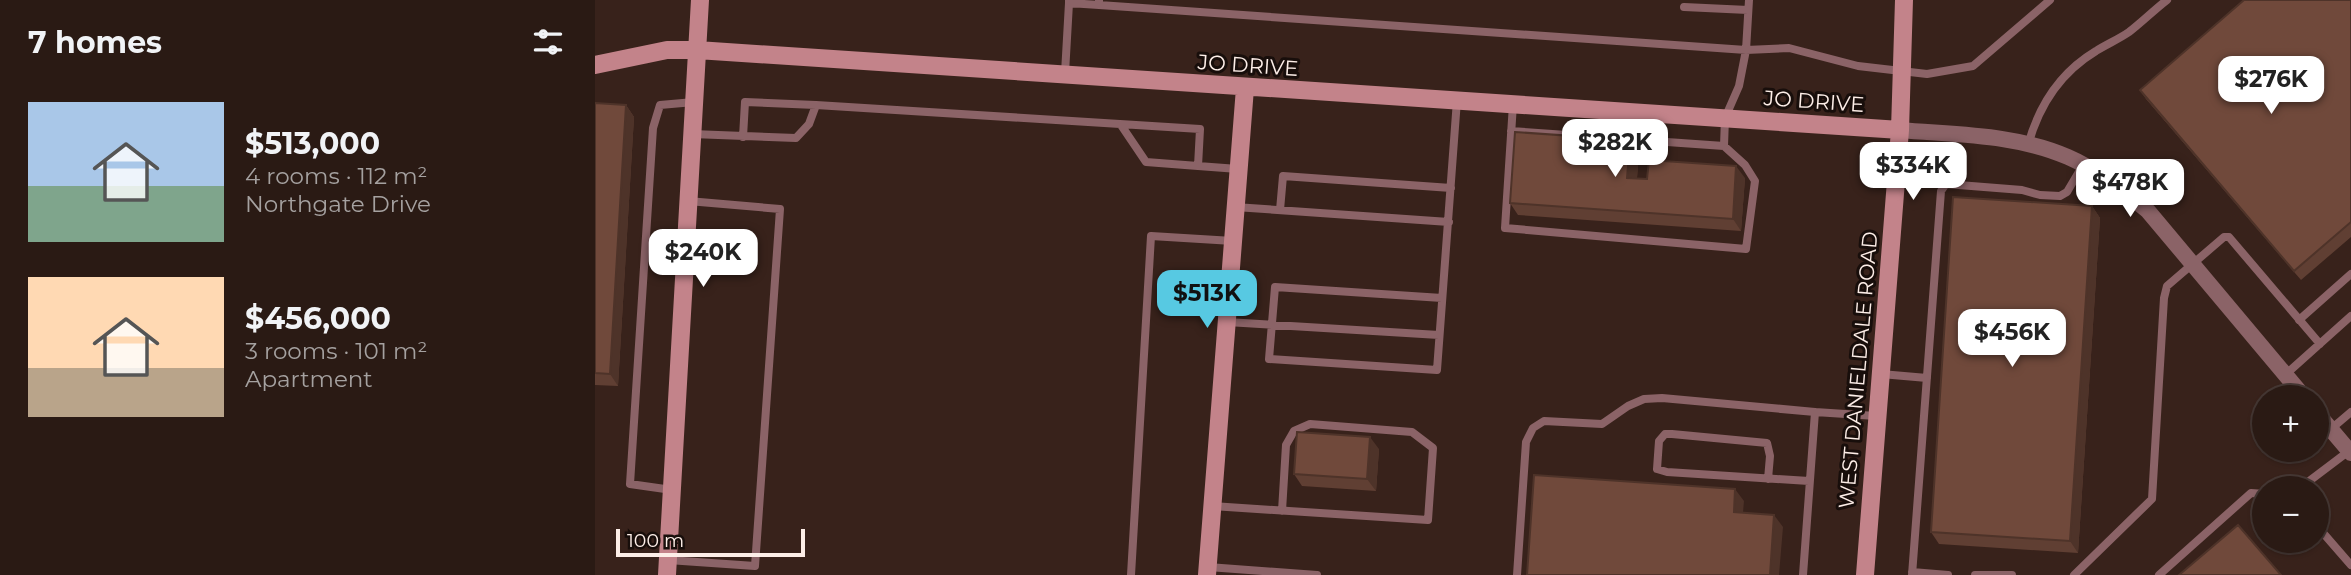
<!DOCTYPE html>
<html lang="en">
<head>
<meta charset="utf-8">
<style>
	body { margin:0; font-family:Montserrat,sans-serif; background:#362722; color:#f1f3f6; height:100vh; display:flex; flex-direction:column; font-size:26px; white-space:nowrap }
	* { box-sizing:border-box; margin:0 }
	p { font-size:23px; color:#a5a1a0 }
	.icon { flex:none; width:38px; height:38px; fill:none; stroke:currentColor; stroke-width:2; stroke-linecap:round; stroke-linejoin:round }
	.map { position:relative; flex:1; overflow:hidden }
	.drawer { display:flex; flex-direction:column; background:#2a1a14; width:595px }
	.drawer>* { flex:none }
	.fabs { position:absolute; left:1657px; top:385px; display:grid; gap:14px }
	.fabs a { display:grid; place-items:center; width:77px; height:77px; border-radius:50%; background:#2a1a14; box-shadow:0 2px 5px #0004,0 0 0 2px #463834; font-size:35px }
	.scale { position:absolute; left:21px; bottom:18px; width:189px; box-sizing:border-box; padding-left:7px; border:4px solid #fdeee8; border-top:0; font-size:19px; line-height:24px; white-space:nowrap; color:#fdeee8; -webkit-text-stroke:5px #180e0b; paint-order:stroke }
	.price { position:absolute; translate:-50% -60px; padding:0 16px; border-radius:14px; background:#fff; color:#222; font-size:23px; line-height:46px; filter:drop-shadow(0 2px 4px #0008) }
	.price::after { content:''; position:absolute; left:50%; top:42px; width:21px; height:16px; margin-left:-10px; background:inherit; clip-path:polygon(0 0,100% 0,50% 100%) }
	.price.selected { background:#57c9e2; color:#111 }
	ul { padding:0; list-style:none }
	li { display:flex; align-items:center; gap:21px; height:175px; padding:0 28px }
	li span { display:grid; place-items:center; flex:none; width:196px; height:140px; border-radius:0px; color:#555 }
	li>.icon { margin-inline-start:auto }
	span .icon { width:84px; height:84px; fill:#fffc; stroke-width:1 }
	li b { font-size:30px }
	h2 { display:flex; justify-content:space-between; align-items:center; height:84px; padding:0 28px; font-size:30px }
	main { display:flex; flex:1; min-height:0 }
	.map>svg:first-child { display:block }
</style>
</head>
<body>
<main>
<section class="drawer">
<h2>7 homes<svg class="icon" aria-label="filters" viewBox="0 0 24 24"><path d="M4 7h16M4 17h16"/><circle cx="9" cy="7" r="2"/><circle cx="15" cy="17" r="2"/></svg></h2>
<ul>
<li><span style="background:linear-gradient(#a9c7e8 60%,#7fa58c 0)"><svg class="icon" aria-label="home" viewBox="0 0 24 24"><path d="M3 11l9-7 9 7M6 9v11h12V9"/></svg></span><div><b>$513,000</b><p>4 rooms · 112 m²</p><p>Northgate Drive</p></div></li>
<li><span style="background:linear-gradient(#ffd9b3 65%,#b9a48a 0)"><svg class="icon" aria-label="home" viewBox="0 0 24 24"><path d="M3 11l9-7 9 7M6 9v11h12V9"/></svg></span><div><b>$456,000</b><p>3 rooms · 101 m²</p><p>Apartment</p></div></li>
</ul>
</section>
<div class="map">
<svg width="1756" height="575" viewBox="0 0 1756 575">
	<rect width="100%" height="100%" fill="#38221b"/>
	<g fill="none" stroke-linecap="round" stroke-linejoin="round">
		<!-- lane -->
		<path stroke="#8b6367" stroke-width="8" d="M474,0V3L504,5
			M504,0V5L1151,50L1194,48L1263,66L1332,74L1378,66L1455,0
			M1089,7L1153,10
			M470,73L474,3
			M221,105L605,129L603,166L551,162L526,125
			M916,131L1129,146L1150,165L1160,181L1151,249L910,228L918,104
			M97,134L201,138L214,124L221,105L150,102L148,137
			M1051,140L1053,113
			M1433,145C1444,105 1466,72 1501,51C1512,44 1524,39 1534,32C1547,22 1559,10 1572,0
			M1129,146L1130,118L1144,86L1151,50L1154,0
			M603,166L643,169
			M640,207L854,222
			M685,210L688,176L856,188
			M847,298L680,287L674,359L842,370L862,100
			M1704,320L1756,274
			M632,322L844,335
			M1286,374L1332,378
			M1690,375L1756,316
			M1736,429L1756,412
			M1173,479L1175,456L1172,443L1077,434H1070L1064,441L1062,469L1072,472L1214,481
			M1705,488L1754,451
			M77,490L35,484L58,128L65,105L99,102
			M617,506L833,520L838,448L817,432L715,424L699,431L691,445L687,511
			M1722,526L1756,565
			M73,560L160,566L185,209L93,201
			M613,567L722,575
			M1317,572L1353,575
			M536,575L556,236L638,241
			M922,575L931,442L938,428L949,421L1007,424L1033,406L1049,399L1067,398L1220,412
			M1208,575L1220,412L1281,416
			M1317,575L1346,191L1351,184L1427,190L1445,195L1465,196L1472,192L1488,165
			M1380,575H1417
			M1479,575L1557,499L1569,298L1572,286L1629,237H1634L1725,344
			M1564,575L1656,493L1670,494"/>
		<!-- street -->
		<path stroke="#8b6367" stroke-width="16" d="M1305,130C1360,135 1421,134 1473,157C1503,170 1528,191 1553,211L1709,397
			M1722,413L1756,453"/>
		<!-- secondary -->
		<path stroke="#c3838a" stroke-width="18" d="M0,65L72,50H102L1305,130
			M72,575L105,0
			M612,575L650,88
			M1270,575L1305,130L1309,0"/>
	</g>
	<!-- wall -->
	<path fill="#603f33" d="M1756,0V237L1706,280L1551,99L1545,90Z
		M0,103L31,105L39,117L23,386L0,385Z
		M1044,152L1042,178H1150L1146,231L923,215L915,203Z
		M1497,206L1505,218L1483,553L1344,544L1336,532Z
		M784,449L781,491L707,486L699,474Z"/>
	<!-- shaded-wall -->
	<path fill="#4e3329" d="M31,105L39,117L23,386L15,374Z
		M1035,140L1044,152L1041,190L1032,178Z
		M1141,166L1150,178L1146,231L1138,219Z
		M1497,206L1505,218L1483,553L1475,541Z
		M775,437L784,449L781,491L772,479Z
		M1140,489L1149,501L1147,524L1139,512Z
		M1179,515L1188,527L1184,575H1175Z"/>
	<!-- building -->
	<path fill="#70493b" stroke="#4e3329" stroke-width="2" d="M1649,0H1756V222L1699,271L1545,90Z
		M0,103L31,105L15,374L0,373Z
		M920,132L1035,140L1032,178L1052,179L1054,160L1141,166L1138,219L915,203Z
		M1358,197L1497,206L1475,541L1336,532Z
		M702,432L775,437L772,479L699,474Z
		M939,475L1140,489L1139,512L1179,515L1175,575H932Z
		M1643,525L1686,575H1584Z"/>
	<g text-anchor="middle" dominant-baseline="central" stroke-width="6" stroke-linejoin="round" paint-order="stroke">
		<!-- street labels -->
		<g font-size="21" fill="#fdeee8" stroke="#180e0b">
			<text transform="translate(653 65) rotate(4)">JO DRIVE</text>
			<text transform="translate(1219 101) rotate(4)">JO DRIVE</text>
			<text transform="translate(1263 370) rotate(-85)">WEST DANIELDALE ROAD</text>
		</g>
	</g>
</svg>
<div class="fabs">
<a>+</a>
<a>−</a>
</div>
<div class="scale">100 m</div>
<b class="price" style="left:1676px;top:116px">$276K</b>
<b class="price" style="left:1020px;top:179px">$282K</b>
<b class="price" style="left:1318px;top:202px">$334K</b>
<b class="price" style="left:1535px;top:219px">$478K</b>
<b class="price" style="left:108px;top:289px">$240K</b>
<b class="price selected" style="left:612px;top:330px">$513K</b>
<b class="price" style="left:1417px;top:369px">$456K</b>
</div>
</main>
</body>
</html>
